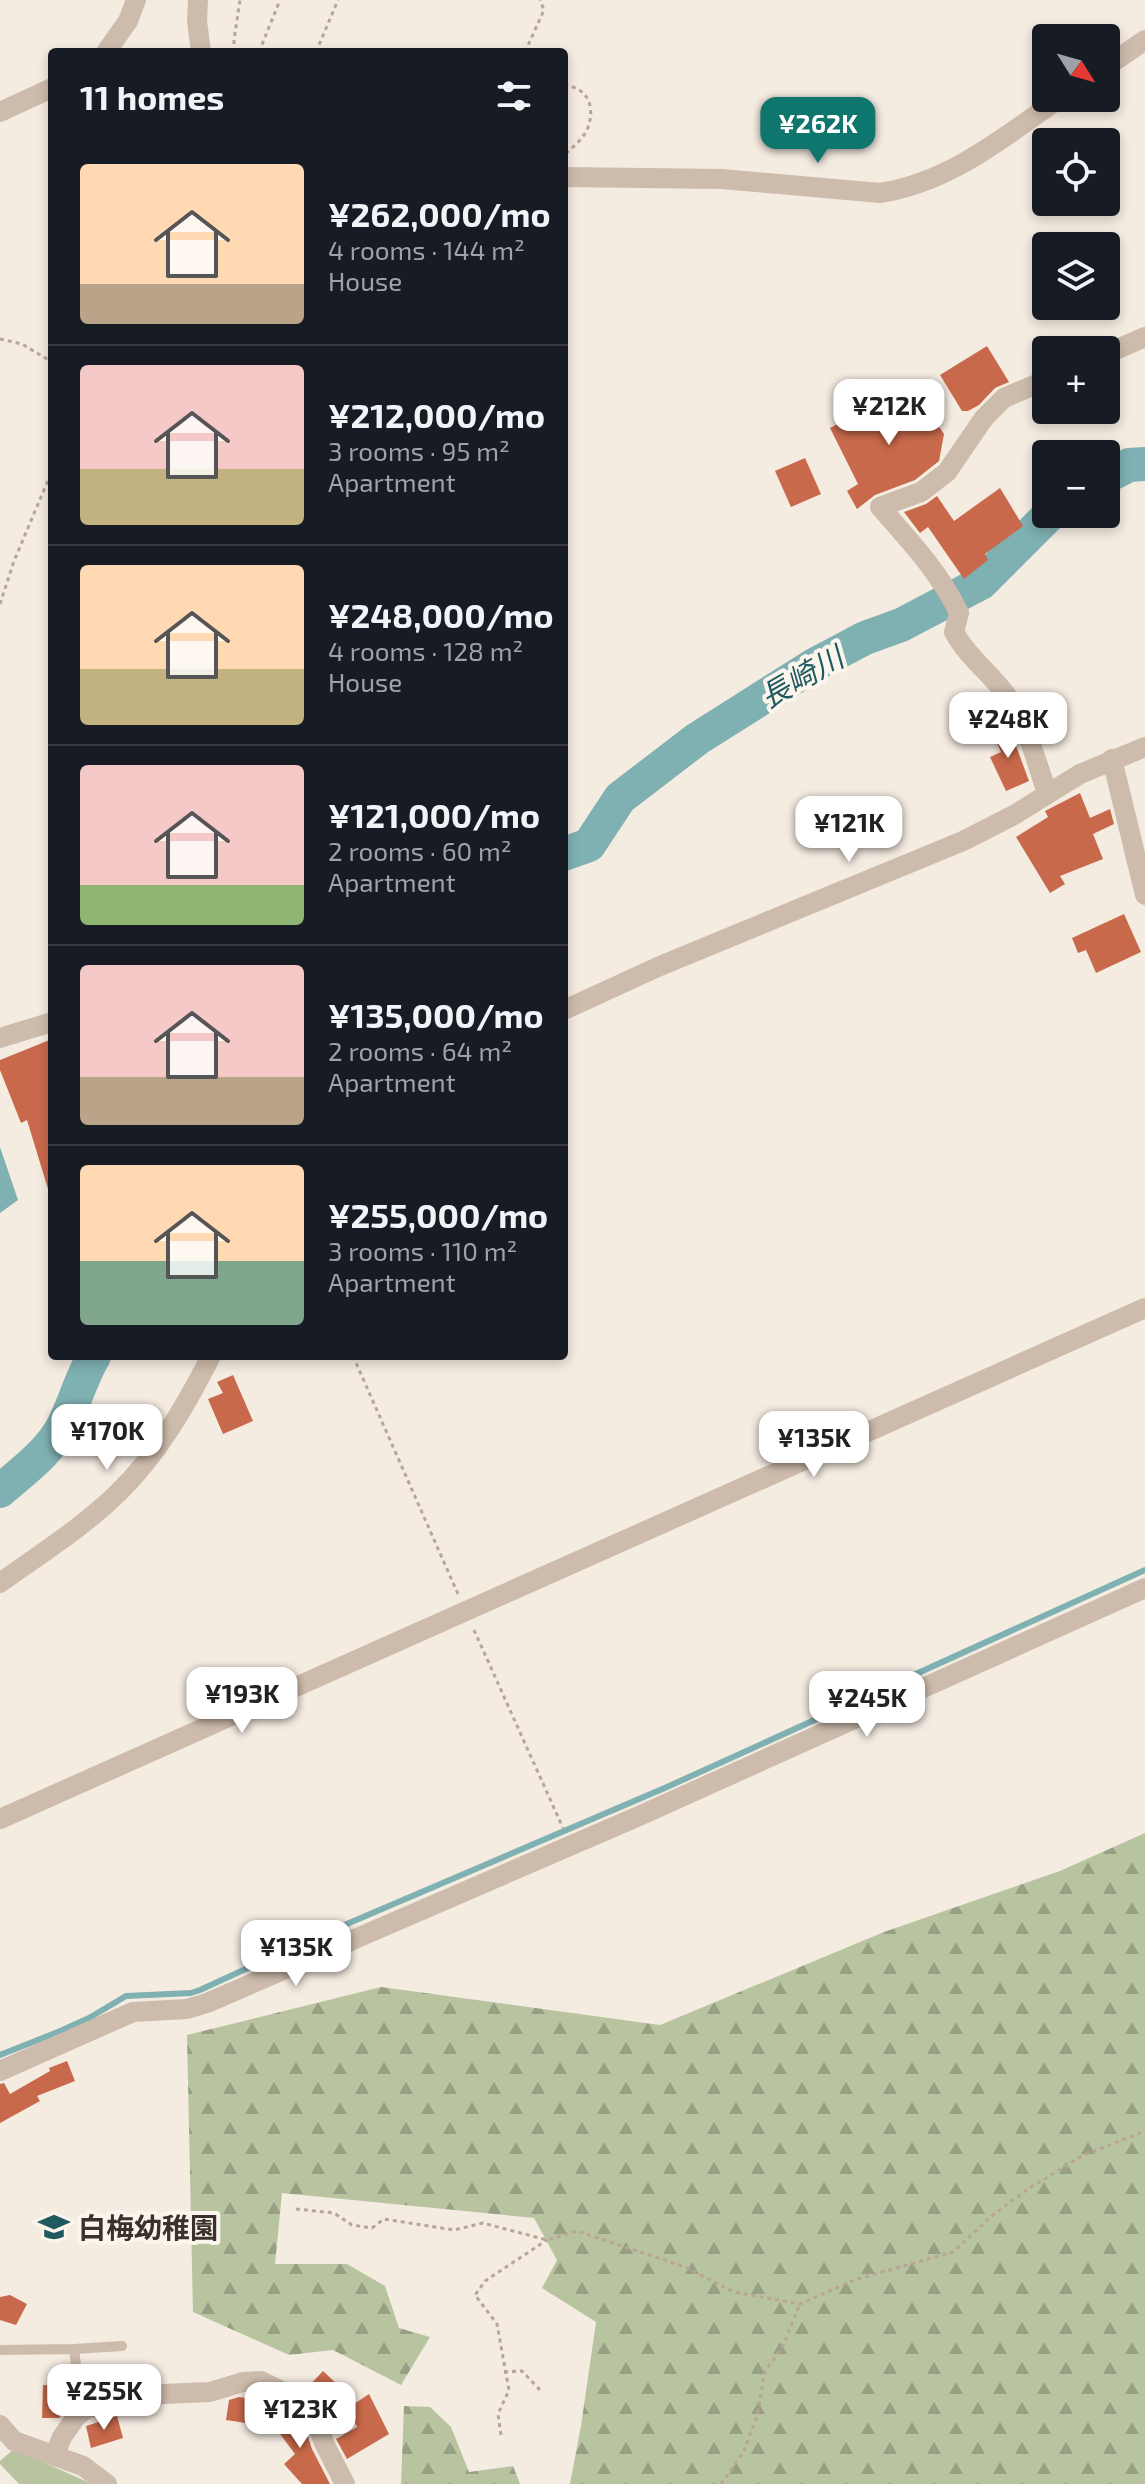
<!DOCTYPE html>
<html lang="en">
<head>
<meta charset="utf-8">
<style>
	body { margin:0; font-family:"Exo 2","Noto Sans JP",sans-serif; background:#242831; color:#f1f3f6; height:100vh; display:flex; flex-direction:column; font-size:30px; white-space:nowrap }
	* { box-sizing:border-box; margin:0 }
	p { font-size:26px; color:#9ea1a6 }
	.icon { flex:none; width:44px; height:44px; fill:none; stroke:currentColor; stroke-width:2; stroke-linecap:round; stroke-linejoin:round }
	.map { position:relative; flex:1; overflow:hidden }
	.drawer { position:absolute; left:48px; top:48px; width:520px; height:1312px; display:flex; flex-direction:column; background:#171b24; border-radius:8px; box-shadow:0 4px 12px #0003 }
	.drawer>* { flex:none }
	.needle { width:52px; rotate:127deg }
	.fabs { position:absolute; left:1032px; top:24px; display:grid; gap:16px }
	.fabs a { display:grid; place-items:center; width:88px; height:88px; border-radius:8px; background:#171b24; box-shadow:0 4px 12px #0003; font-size:40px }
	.price { position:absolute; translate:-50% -68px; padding:0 18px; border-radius:16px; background:#fff; color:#222; font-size:26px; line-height:52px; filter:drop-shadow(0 2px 4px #0008) }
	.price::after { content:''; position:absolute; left:50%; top:48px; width:24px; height:18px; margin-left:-12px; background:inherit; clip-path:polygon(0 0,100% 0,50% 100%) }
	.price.active { background:#0f766e; color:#fff }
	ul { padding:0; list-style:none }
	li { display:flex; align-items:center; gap:24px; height:200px; padding:0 32px }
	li+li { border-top:2px solid #363941 }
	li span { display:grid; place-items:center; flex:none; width:224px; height:160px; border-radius:8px; color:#555 }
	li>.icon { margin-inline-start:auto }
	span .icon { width:96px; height:96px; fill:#fffc; stroke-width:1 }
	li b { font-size:34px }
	h2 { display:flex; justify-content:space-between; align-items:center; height:96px; padding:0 32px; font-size:34px }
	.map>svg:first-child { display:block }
</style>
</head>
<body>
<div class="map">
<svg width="1145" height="2484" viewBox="0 0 1145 2484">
	<defs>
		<pattern id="forest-firs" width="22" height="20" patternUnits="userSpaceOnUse" patternTransform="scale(2)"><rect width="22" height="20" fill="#b8c4a0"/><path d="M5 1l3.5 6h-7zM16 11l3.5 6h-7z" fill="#97a083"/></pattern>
	</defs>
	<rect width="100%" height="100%" fill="#f4ebe1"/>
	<!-- grass -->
	<path fill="#b8c4a0" d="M14,2449L92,2484H19L0,2464V2461Z"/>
	<!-- forest -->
	<path fill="url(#forest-firs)" d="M1145,1833V2484H570L581,2426L596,2322L542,2288L557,2260L534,2218L282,2193L275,2264H347L385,2286L399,2328L430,2337L401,2385L333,2350L289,2355L193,2312L187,2035L381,1987L660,2025L884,1932L1060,1871Z
		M404,2406L430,2407L451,2427L469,2472L513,2466L520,2484H401Z"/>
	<!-- water -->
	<path fill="#7fb0b2" d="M0,1147L18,1200L0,1213Z"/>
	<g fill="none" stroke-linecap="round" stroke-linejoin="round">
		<!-- stream -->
		<path stroke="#7fb0b2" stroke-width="6" d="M0,2055L58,2032L89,2018L126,1996L191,1993L200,1990L300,1944L667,1787L1145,1570"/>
		<!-- river -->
		<path stroke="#7fb0b2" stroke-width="34" d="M1106,477L1129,465L1145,464
			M564,854L589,845L620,798L697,739L814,665L865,638L901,625L981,583L1050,514
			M0,1491C23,1471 50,1452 64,1424C75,1402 81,1378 94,1356"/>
	</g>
	<!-- building -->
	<path fill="#c8694b" d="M987,346L1009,382L995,388L979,405L968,411H962L940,375Z
		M917,395L944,434L939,461L915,480L875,495L857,509L847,491L858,484L830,428L879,403L885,416Z
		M805,458L821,494L791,507L775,471Z
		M1000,488L1023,526L985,554L988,560L964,579L928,527L920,533L904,512L926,504L937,496L954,521Z
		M1008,724L1029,781L1006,791L990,757L1001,752L992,732Z
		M1080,793L1090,818L1110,809L1114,824L1093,834L1103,859L1060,876L1065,884L1050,893L1016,837L1048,817L1045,811Z
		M1124,914L1141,952L1096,973L1086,950L1078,953L1072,938Z
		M52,1039V1189H48L27,1120L21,1123L0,1070V1060Z
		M233,1375L253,1421L223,1434L208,1399L223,1393L217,1382Z
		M67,2061L75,2081L37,2096L40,2101L0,2123V2084L4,2083L10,2094L50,2071L49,2068Z
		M10,2295L27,2304L16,2325L0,2320V2297Z
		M323,2371L339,2386L322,2404L306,2389Z
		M43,2385L71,2386L70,2405L59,2418H42Z
		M369,2394L389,2434L347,2459L336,2439L357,2427L348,2408Z
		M239,2397L264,2401L260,2425L226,2420L229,2400Z
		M289,2409L297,2415L304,2425L312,2449L330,2484H302L284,2464L295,2454L271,2422Z
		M117,2416L123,2438L91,2448L86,2426Z"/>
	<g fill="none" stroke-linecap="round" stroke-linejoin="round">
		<!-- path -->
		<path stroke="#b9a596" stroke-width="3" stroke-dasharray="4 4" stroke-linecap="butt" d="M234,52V40L240,0
			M259,52L280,0
			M316,52L338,0
			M525,52L544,10L540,0
			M564,85C589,88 596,108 587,130C582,140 572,148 564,155
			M0,339L22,344L52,362
			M0,604L14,561L52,471
			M353,1356L458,1594
			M474,1630L563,1828
			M296,2209L334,2213L352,2225L372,2228L384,2219L454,2230L483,2223L547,2240L577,2231L685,2267L734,2292L800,2304L854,2280L953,2252L993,2215L1028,2189L1082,2156L1145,2131
			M504,2372L522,2371L540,2390
			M501,2435L498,2414L509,2390L497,2324L475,2295L485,2281L547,2240
			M721,2484L744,2451L757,2416L765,2371L782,2348L800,2304"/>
		<!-- service -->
		<path stroke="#cdbbac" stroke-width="10" d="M74,2349L78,2381L126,2374
			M0,2350L74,2349L122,2346"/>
		<!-- minor -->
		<path stroke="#cdbbac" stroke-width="20" d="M1106,354L1145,337
			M1046,380L1004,398L984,418L947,472L921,492L880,507C910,541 940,573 959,613L954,632C968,658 993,675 1010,700C1027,726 1037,763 1047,793
			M1112,759L1145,895
			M0,1038L52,1022
			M0,1819L1145,1308
			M0,2071L133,2012L187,2009L207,2003L639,1816L1145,1588
			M0,2425L14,2441L83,2466L107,2484
			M55,2454L62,2437L76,2417L87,2408L163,2394L210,2392L243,2382L261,2381L292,2396L306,2405L316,2419L324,2443L345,2484"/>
		<!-- tertiary -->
		<path stroke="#cdbbac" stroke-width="20" d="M198,0L197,21L201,52
			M106,52L128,21L136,0
			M1106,67L1145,40
			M0,112L52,88
			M564,177L722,179L880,193C950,182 1004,137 1060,98
			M564,1010L660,966L963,841L1014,815L1080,774L1145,747
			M0,1583C40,1554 82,1528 118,1493C158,1454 186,1405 211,1356"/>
	</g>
	<!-- icons -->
	<defs>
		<symbol id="school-bare" viewBox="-9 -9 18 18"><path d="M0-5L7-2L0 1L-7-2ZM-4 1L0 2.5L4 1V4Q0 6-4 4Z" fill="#1f5a5e" stroke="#fbf5ee" stroke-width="2.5" paint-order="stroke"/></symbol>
	</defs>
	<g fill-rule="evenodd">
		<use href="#school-bare" x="32" y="2205" width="44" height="44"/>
	</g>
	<g text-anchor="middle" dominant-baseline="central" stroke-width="8" stroke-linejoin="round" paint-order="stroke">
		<!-- poi labels -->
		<g font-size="28" font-weight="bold" fill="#3b302b" stroke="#fbf5ee" text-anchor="start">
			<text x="78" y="2227">白梅幼稚園</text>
		</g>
		<!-- water labels -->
		<g font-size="30" font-style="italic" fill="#1f5a5e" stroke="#fbf5ee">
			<text transform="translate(801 676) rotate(-30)">長崎川</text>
		</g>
	</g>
</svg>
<div class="fabs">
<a><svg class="needle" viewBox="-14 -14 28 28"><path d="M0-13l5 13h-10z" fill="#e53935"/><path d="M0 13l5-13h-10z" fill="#9ea1a6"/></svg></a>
<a><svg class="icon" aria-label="locate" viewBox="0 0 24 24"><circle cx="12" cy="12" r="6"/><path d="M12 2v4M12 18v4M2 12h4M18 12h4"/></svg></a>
<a><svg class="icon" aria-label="layers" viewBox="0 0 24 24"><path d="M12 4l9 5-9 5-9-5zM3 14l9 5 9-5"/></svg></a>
<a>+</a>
<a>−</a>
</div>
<b class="price active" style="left:818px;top:165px">¥262K</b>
<b class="price" style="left:889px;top:447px">¥212K</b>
<b class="price" style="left:1008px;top:760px">¥248K</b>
<b class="price" style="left:849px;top:864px">¥121K</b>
<b class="price" style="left:107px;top:1472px">¥170K</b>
<b class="price" style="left:814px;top:1479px">¥135K</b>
<b class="price" style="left:242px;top:1735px">¥193K</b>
<b class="price" style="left:867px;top:1739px">¥245K</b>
<b class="price" style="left:296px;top:1988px">¥135K</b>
<b class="price" style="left:104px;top:2432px">¥255K</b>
<b class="price" style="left:300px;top:2450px">¥123K</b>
<section class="drawer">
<h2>11 homes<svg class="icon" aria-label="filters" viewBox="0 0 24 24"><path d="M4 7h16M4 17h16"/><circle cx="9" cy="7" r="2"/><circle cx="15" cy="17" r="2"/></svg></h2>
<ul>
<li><span style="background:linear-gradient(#ffd9b3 75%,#b9a48a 0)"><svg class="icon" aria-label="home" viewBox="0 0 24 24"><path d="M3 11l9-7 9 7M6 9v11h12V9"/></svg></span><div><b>¥262,000/mo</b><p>4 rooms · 144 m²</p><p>House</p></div></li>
<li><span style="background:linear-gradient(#f6c9c9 65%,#c2b280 0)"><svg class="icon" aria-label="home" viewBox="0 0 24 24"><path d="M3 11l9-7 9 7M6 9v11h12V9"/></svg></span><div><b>¥212,000/mo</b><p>3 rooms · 95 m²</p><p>Apartment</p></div></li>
<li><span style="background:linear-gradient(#ffd9b3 65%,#c2b280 0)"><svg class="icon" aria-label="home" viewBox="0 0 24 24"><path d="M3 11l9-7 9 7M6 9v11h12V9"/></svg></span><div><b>¥248,000/mo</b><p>4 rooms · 128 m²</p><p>House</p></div></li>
<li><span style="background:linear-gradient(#f6c9c9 75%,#8fb573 0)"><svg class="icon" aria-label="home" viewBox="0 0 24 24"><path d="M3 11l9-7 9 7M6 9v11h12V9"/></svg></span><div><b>¥121,000/mo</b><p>2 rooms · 60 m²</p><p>Apartment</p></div></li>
<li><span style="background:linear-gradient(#f6c9c9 70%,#b9a48a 0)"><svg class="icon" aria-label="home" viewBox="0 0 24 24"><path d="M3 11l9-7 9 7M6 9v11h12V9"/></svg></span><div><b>¥135,000/mo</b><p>2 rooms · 64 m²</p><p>Apartment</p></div></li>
<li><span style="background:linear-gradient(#ffd9b3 60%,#7fa58c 0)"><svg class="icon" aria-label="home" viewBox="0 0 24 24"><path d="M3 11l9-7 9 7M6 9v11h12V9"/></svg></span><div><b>¥255,000/mo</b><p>3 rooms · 110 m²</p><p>Apartment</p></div></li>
</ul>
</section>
</div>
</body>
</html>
